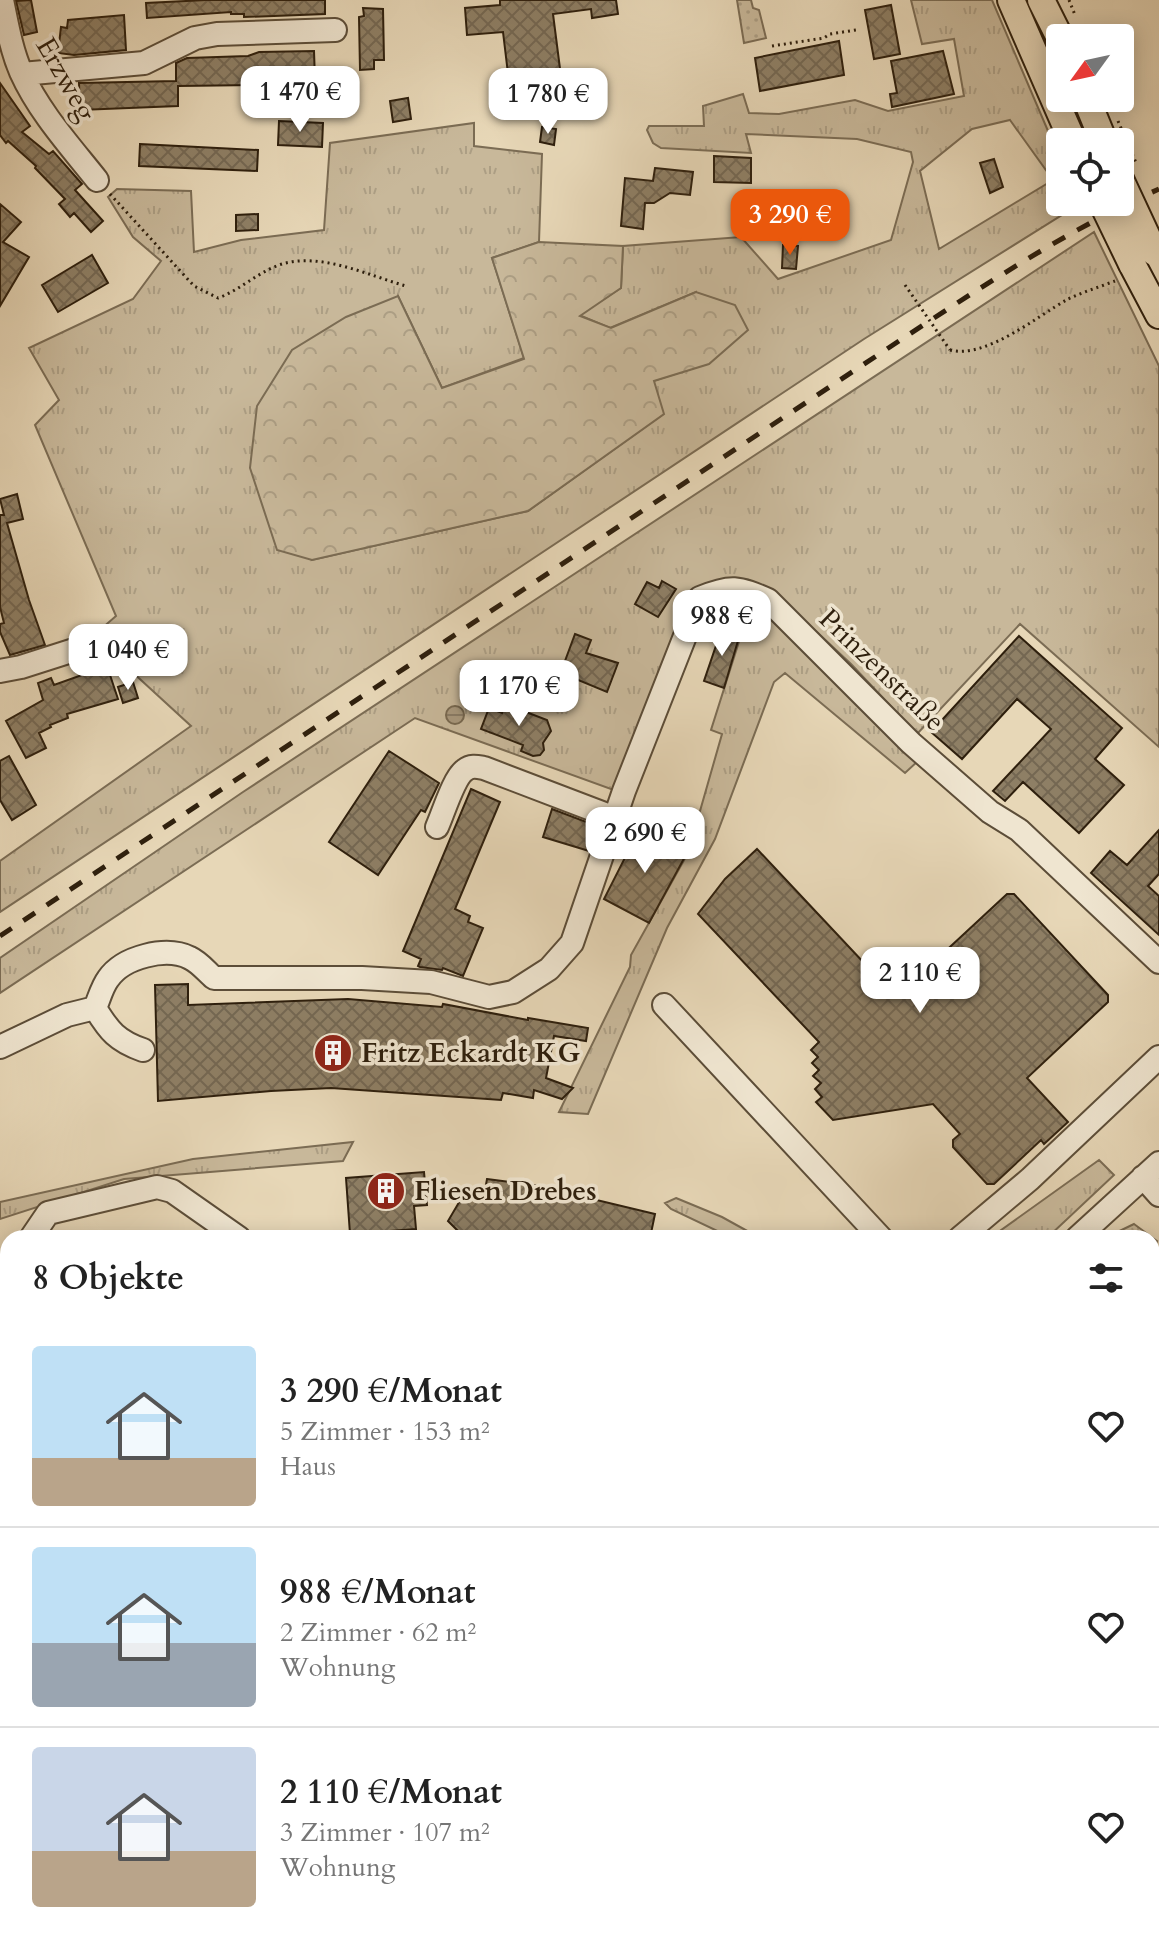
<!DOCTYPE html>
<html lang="de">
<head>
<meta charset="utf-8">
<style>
	body { margin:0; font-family:Cardo,serif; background:#f6f6f6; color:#222; height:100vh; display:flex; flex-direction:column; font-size:30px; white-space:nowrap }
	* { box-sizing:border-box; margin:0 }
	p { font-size:26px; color:#767676 }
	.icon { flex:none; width:44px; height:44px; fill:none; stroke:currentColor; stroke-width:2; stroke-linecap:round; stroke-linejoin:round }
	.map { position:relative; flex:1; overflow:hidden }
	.panel { position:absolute; left:0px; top:1230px; width:1160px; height:712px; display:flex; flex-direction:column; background:#fff; border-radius:24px 24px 0 0; box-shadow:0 4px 20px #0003 }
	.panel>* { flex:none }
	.needle { width:52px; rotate:237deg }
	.fabs { position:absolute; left:1046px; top:24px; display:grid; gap:16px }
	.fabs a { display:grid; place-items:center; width:88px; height:88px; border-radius:8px; background:#fff; box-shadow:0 4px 20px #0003; font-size:40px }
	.price { position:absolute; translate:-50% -68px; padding:0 18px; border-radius:16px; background:#fff; color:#222; font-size:26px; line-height:52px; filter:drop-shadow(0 2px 4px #0008) }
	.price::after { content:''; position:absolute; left:50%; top:48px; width:24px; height:18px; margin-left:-12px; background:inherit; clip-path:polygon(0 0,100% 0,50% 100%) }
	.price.active { background:#ea580c; color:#fff }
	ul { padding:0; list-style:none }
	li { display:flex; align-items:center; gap:24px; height:200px; padding:0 32px }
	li+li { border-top:2px solid #e0e0e0 }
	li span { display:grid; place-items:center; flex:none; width:224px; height:160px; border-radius:8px; color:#555 }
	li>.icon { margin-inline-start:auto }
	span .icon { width:96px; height:96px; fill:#fffc; stroke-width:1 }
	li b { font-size:34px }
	h2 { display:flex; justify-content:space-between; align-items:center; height:96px; padding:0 32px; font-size:34px }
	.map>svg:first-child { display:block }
</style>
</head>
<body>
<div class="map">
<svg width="1159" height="1942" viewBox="0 0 1159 1942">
	<defs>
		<pattern id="grass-tufts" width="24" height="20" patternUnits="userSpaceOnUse" patternTransform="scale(2)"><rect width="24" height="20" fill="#c8b89a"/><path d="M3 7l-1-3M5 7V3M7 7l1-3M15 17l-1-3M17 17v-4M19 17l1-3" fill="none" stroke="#ac9e84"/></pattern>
		<pattern id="forest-crowns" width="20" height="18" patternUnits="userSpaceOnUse" patternTransform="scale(2)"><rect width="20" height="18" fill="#c8b89a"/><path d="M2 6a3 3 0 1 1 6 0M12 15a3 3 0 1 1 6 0" fill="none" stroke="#ac9e84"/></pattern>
		<pattern id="park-dots" width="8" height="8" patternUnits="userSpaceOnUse" patternTransform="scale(2)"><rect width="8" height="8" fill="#c8b89a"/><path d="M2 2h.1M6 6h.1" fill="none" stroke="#ac9e84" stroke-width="1.8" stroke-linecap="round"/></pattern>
		<pattern id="garden-furrows" width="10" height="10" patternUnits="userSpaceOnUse" patternTransform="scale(2)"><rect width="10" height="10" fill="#c8b89a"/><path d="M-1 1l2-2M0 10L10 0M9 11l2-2" fill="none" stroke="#ac9e84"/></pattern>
		<pattern id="water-rules" width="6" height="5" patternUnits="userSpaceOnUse" patternTransform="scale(2)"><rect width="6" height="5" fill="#a8987d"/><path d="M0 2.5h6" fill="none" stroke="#897b65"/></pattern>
		<pattern id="building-cross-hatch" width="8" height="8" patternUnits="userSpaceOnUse" patternTransform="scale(2)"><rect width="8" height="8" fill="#8e7f65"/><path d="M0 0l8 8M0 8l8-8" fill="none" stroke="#746752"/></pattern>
	</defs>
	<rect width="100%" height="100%" fill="#e7d7b7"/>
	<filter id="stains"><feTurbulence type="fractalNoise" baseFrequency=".0025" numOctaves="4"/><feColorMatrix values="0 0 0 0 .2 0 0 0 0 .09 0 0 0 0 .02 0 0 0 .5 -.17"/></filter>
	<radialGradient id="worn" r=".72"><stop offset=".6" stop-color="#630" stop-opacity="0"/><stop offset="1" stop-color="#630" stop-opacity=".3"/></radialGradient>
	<!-- grass -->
	<path fill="url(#grass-tufts)" stroke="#7b6c54" stroke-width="2" fill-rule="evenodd" d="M911,0H992L1060,159V202L1081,203L864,339L0,912V861L191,726L93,636L116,616L35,425L59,400L29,348L133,299L161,261L133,237L108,197L117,189L191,191L194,252L241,240L324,230L330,143L474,123V146L542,154L539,242L492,258L524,358L442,388L398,296L312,560L528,511L663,414L653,381L709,363L696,292L610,328L579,315L621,288L623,246L741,237L778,279L891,240L913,162L911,152L857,139L746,134L751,153L661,148L653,143L647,130L649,126H704L703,106L743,94L749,113L779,114L855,100L888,111L964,96L954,39L922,44ZM1010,120L1053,180L939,249L920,171L972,129Z
		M1022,0H1027L1060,62V89Z
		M1094,232L1159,366V747L1020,624L917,734L851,664L774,592L749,580L727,578L702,586L622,793L415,718L0,993V958L243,792Z
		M731,598L759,605L919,760L905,773L785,673L774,682L715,839L667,928L588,1114L559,1112L630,967L631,955L688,853L722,734L711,730L742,632L702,618L707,606Z
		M353,1142L343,1161L124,1179L0,1219V1202L193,1159Z
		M1099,1160L1114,1175L1047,1238H990Z
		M676,1198L722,1217L760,1238H732L671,1209L665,1203Z
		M1134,1224L1157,1241L1153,1252L1152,1238H1105Z
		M0,1329L8,1335V1934H421L416,1942H0Z"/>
	<!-- forest -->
	<path fill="url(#forest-crowns)" stroke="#7b6c54" stroke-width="2" d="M539,242L623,246L621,288L580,316L611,328L696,292L735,305L748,330L709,364L654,381L664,414L528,511L312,560L277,550L250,468L257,406L292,350L346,317L398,296L442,388L524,359L492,258Z"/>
	<!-- park -->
	<path fill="url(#park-dots)" stroke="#7b6c54" stroke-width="2" d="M737,0H751L753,8L759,10L766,38L744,43Z"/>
	<!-- garden -->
	<path fill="url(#garden-furrows)" stroke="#7b6c54" stroke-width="2" d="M723,1934H1049L1041,1942H715Z"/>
	<!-- water -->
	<path fill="url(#water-rules)" stroke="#776850" stroke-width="2" d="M446 715a9 9 0 1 1 18 0a9 9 0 1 1-18 0Z"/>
	<!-- building -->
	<path fill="url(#building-cross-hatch)" stroke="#2e1f0d" stroke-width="2" d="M31,0L37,32L24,35L16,1Z
		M206,0H325V14L244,17V14H231V12L147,18L146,3Z
		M500,0H616L618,14L592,18L591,9L553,14L564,100L512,107L503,32L467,35L465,8L500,5Z
		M891,5L900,54L874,59L865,10Z
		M363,8L383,9L384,60H374V69L360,70L359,17L364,16Z
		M124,15L126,50L74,55L58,53L61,27L67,28L68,20Z
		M839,41L844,75L760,91L755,58Z
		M314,51L315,80L259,81V85L178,86V106L80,110L79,83L176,81V63L187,58L248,56L259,52Z
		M943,51L954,94L892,107L890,94L897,93L891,61Z
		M0,83L30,126L22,132L49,154L53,151L82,184L75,190L103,221L91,232L74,213L70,217L59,204L65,199L35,168L36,166L8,141L6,143L0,135Z
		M408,98L411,119L393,122L390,101Z
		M279,121L323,123L322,147L278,145Z
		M542,127L556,129L554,145L540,142Z
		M140,144L258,150L257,171L139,166Z
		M714,156L751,158V183L714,182Z
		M994,159L1003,187L990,193L980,163Z
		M655,168L693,172L690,195L670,193L654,203H645L643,229L621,226L625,178L653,181Z
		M0,204L21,222L3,242L29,257L0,306Z
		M258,214V230L236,231V215Z
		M783,245L798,246L796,269L782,268Z
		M92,255L108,283L58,312L42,285Z
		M17,494L23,519L7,523L29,600L45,645L10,655L0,632V624L4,623L0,607V515H4L0,499Z
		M662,581L676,589L658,617L635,604L647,582L659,588Z
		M722,628L740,634L724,688L704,681Z
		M575,634L591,640L586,653L618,663L607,692L576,679L570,694L555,688Z
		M1019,636L1122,728L1095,759L1124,785L1079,833L1023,782L1005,801L993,791L1051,729L1017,699L962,759L931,732Z
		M107,666L118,699L67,714L68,718L50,725L51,727L39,733L46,748L26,758L6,721L43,700L38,683L51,678L54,685Z
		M133,682L138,698L123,703L118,687Z
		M505,704L547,720L551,731L543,743L544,750L540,755L533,756L521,751L523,745L481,729L489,708L502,713Z
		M389,751L439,783L425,812L421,810L378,875L329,842Z
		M9,756L36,805L12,820L0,800V761Z
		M471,789L500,802L455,909L470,916L468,922L483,928L463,976L443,968L442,970L420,967L418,966L421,959L403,951Z
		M552,809L597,826L589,851L543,837Z
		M640,828L687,853L649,923L604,899Z
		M1159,830V874L1148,886L1159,896V935L1091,873L1110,851L1127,865Z
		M757,849L896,997L1007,894H1014L1108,995V1002L1027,1078L1068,1122L1044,1144L1041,1140L994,1184H987L953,1147V1140L960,1134L933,1104L833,1120L816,1102L822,1097L815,1089L821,1083L813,1076L819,1070L812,1063L818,1057L811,1050L819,1042L698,914L725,879Z
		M188,984V1005L348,999L442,1007L443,1004L528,1020V1018L588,1028L586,1041L554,1036L546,1078L573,1088L562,1099L534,1090L533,1098L503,1093L501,1100L331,1088L271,1091L158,1101L155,985Z
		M424,1172L427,1205L414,1206L416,1229L350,1234L346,1178Z
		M487,1179L534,1185L655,1214L650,1238H581L569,1235L568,1238H465L448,1221L468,1187L485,1190Z"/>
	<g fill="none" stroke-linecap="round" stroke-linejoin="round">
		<defs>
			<path id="minor" d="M2,0C7,24 11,49 21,72C39,112 70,146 97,180
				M22,74L144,63L195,38L217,34L335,30
				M0,671L21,667L93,644
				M437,827C443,814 454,777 465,770C471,765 478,767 484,768L615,818
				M664,1005L881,1238
				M0,1047L67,1015L95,1008
				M143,1050C117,1041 109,1031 95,1008C99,999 102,987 108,979C123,957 166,946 190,958C199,962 207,972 214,978H362L431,982L489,997L513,992L549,969L572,943L624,791L700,598C731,585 738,587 768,600L911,743L990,812L1019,830L1159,962
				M1143,1177L1159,1195
				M31,1238L48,1213L157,1187L172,1191L239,1238
				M960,1238L1030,1179L1159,1057
				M1077,1238L1159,1163
				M0,1283L8,1272
				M1152,1358L1159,1356
				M1152,1538L1159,1545
				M522,1934L532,1942
				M0,1940L3,1942
				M431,1942L437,1934"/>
			<path id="major" d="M1011,0L1073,142
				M1041,0L1060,38
				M1086,98L1104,142
				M1132,264L1159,315"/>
		</defs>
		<!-- minor casing -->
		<use href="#minor" stroke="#5c4d38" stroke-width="26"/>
		<!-- major casing -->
		<use href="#major" stroke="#2e1f0d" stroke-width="30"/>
		<!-- path -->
		<path stroke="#2e1f0d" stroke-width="3" stroke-dasharray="2 4" stroke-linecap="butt" d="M1069,0L1075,15
			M772,46L824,38L830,34L856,30
			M110,194L194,286L218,298C240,290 257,273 279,265C319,251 367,275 406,286
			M950,350C986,359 1036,317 1068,299C1083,292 1099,287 1115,281
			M0,1448L8,1453
			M893,1934L901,1942
			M1010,1934L1017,1942
			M741,1937L747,1942
			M578,1942L584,1936L588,1940
			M938,1942L945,1934"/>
		<!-- minor -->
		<use href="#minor" stroke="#efe5d0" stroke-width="22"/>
		<!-- major -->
		<use href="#major" stroke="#e7d7b7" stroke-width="26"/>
		<!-- rail -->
		<path stroke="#2e1f0d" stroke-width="5" stroke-dasharray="14 14" stroke-linecap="butt" d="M0,936L908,335C989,282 1070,229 1159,189"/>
		<defs>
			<path id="major-bridge" d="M1120,179L1154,252
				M1102,202L1132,264"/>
		</defs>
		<!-- major-bridge casing -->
		<use href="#major-bridge" stroke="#2e1f0d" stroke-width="30" stroke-linecap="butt"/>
		<!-- path-bridge -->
		<path stroke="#2e1f0d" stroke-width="3" stroke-dasharray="2 4" stroke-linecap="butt" d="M1118,121L1137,165
			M905,285L950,350"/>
		<!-- major-bridge -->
		<use href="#major-bridge" stroke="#e7d7b7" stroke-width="26"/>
	</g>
	<!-- icons -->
	<defs>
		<symbol id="building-disc" viewBox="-11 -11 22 22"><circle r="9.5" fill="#8f2418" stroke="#efe5d0"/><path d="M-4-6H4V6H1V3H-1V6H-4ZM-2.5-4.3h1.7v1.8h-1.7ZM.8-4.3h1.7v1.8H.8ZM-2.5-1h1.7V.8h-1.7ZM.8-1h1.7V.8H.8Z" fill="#fff"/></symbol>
	</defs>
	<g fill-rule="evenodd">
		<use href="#building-disc" x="311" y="1031" width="44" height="44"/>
		<use href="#building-disc" x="364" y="1169" width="44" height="44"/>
	</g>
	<g text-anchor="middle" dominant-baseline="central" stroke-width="7" stroke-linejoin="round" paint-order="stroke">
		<!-- street labels -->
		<g font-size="28" fill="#2e1f0d" stroke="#efe5d0">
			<text transform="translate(66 79) rotate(60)">Erzweg</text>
			<text transform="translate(882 670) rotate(44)">Prinzenstraße</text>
		</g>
		<!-- poi labels -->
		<g font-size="28" font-weight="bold" fill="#2e1f0d" stroke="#efe5d0" text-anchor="start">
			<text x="361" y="1053">Fritz Eckardt KG</text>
			<text x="414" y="1191">Fliesen Drebes</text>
		</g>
	</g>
	<rect width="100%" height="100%" filter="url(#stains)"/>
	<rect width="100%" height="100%" fill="url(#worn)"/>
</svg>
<div class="fabs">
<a><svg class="needle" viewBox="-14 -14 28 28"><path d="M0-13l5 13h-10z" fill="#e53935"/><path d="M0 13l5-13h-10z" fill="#767676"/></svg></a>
<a><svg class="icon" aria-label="locate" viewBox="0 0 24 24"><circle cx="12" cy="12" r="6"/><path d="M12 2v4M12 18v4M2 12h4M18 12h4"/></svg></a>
</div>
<b class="price" style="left:300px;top:134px">1 470 €</b>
<b class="price" style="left:548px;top:136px">1 780 €</b>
<b class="price active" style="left:790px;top:257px">3 290 €</b>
<b class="price" style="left:722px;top:658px">988 €</b>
<b class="price" style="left:128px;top:692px">1 040 €</b>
<b class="price" style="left:519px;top:728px">1 170 €</b>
<b class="price" style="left:645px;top:875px">2 690 €</b>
<b class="price" style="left:920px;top:1015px">2 110 €</b>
<section class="panel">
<h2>8 Objekte<svg class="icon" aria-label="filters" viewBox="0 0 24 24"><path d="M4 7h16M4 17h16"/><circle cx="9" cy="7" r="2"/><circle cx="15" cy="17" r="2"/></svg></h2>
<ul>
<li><span style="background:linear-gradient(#bfe0f5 70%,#b9a48a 0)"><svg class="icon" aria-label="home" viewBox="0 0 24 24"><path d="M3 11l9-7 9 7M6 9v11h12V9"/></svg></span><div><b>3 290 €/Monat</b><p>5 Zimmer · 153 m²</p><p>Haus</p></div><svg class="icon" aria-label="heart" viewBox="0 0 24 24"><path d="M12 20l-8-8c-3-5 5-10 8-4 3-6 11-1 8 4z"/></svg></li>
<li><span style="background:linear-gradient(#bfe0f5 60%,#9aa5b1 0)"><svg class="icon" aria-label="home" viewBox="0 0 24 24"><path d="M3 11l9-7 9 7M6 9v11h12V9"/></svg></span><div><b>988 €/Monat</b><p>2 Zimmer · 62 m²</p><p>Wohnung</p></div><svg class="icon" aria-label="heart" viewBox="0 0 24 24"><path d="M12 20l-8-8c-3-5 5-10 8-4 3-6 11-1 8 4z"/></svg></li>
<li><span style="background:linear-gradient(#c9d6e8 65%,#b9a48a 0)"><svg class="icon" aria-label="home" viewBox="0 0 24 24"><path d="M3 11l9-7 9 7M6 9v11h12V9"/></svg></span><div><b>2 110 €/Monat</b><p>3 Zimmer · 107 m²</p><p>Wohnung</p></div><svg class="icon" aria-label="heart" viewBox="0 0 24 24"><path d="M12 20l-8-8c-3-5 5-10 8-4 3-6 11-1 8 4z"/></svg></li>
</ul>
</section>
</div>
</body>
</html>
